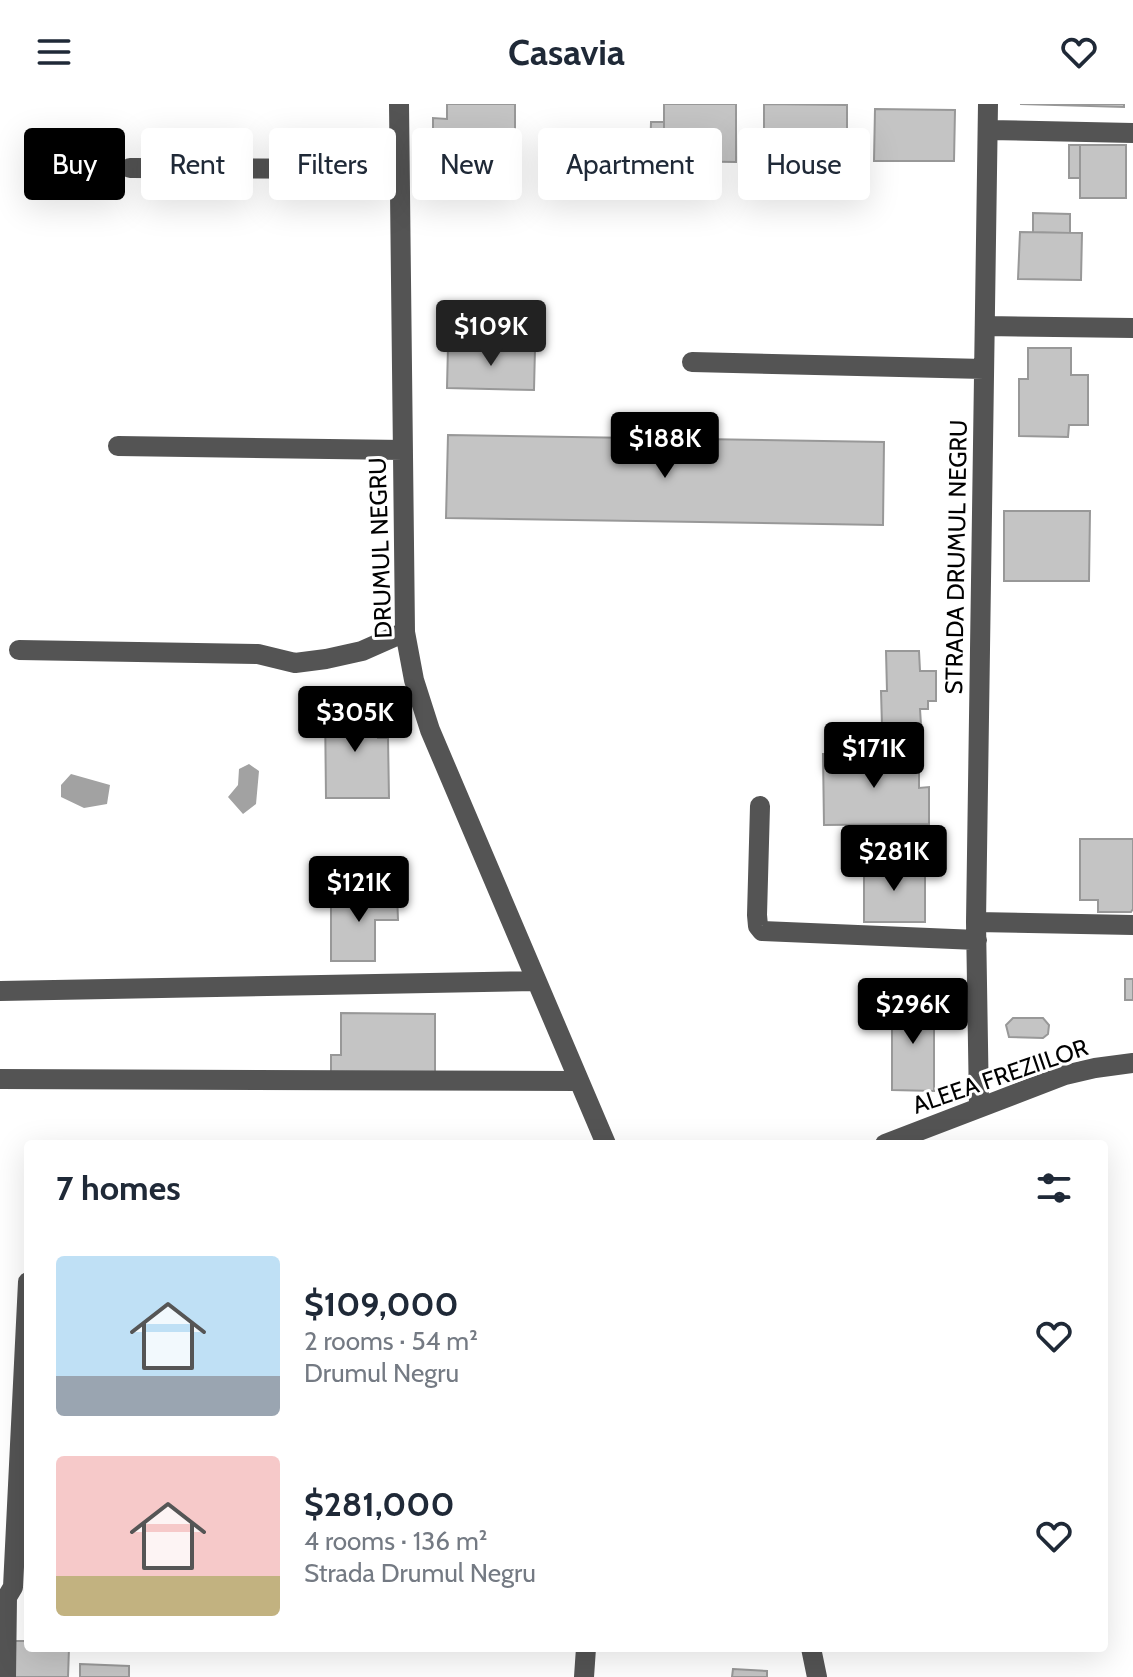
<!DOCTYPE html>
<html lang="en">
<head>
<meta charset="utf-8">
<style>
	body { margin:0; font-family:Cabin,sans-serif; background:#f6f6f7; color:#1f2937; height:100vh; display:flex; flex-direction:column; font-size:30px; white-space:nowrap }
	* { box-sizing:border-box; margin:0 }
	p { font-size:26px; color:#747a83 }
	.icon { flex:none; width:44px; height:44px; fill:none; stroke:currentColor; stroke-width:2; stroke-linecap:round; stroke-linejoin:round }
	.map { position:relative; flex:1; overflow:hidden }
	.panel { position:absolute; left:24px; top:1036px; width:1084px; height:512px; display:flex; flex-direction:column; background:#fff; border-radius:8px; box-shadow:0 8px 32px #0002 }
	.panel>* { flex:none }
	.guide { position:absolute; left:24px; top:24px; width:1086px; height:72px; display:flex; gap:16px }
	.price { position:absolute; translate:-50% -68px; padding:0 18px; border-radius:8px; background:#000; color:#fff; font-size:26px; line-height:52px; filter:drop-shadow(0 2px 4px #0008) }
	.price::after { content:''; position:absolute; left:50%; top:48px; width:24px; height:18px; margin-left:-12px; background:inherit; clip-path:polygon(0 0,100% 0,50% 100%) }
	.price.on { background:#222; color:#fff }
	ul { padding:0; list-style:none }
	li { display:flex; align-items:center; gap:24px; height:200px; padding:0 32px }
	li span { display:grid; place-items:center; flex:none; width:224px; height:160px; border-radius:8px; color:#555 }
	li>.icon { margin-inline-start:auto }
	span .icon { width:96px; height:96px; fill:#fffc; stroke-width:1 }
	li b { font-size:34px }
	h2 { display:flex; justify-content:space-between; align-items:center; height:96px; padding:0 32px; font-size:34px }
	.chip { padding:0 28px; border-radius:8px; background:#fff; box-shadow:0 8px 32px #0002; font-size:28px; line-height:72px }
	.chip.on { background:#000; color:#fff }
	header { display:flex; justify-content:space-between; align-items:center; height:104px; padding:0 32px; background:#fff; font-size:36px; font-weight:800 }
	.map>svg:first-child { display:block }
</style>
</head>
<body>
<header><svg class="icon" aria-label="menu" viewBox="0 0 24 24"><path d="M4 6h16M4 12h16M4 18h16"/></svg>Casavia<svg class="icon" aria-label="heart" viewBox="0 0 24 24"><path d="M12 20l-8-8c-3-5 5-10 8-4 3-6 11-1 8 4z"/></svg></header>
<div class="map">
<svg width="1133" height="1573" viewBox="0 0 1133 1573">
	<rect width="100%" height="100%" fill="#fff"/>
	<!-- water -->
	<path fill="#a2a2a2" d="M249,660L259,667L256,700L243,710L228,693L238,681L239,665Z
		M71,670L110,681L107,700L84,704L61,693V681Z"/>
	<!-- building -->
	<path fill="#c4c4c4" stroke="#989898" stroke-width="2" d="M447,0H515V54H433V14L447,15Z
		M664,0H736V58L664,57Z
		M764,0L847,1V58H764Z
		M1020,0H1124V3Z
		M875,5L955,6L954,57H874Z
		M651,18H664V57H650Z
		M1069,41H1080V74H1069Z
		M1080,41H1126V94H1080Z
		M1033,109L1070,110V129L1033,128Z
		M1020,128L1082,129L1081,176L1018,175Z
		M448,242L535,244L534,286L447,284Z
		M1028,244H1071V271H1088V321H1069L1068,333L1019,332V275H1028Z
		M448,331L884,338L883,421L446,414Z
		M1004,407H1090L1089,477H1004Z
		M886,547H919L920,567H936V597H928V605H920L921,621L882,622L881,587H887Z
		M325,603H377L378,634H388L389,694H326Z
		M823,650H919V684L929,683V720L824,721Z
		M1080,735H1133V805L1131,808H1098V796H1080Z
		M864,759L925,760V818H864Z
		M331,790H397L398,816H375V857H331Z
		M1125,875H1133V896H1125Z
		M892,897H934V987L892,986Z
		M341,909L435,910V971H331V951H341Z
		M1013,914H1043L1049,921L1048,930L1043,934L1009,933L1006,921Z
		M13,1537H28V1544H69L68,1573H12Z
		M80,1560L129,1562V1573H80Z
		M733,1565L767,1567V1573H732Z"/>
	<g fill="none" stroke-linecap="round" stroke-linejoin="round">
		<!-- minor -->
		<path stroke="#545454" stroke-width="20" d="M399,0L405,528L414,576L430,626L606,1040
			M988,26L1133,29
			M130,64L399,65
			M985,222L1133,224
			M692,258L984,265
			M118,342L403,346
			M19,546L258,550L295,559L326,555L362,547L405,528
			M760,702L757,811L758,822L762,827L977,836
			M976,818L1133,821
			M0,887L536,877
			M0,975L578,977
			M979,1002L976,818L988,0
			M885,1040L1065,971L1095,964L1133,959
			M811,1544L817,1573
			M6,1573L7,1493L13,1483L28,1178
			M584,1573L586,1544"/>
	</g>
	<g text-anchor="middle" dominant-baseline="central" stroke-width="6" stroke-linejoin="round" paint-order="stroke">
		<!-- street labels -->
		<g font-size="24" fill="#000" stroke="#fff">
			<text transform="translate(380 444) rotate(-92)">DRUMUL NEGRU</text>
			<text transform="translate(956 453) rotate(-89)">STRADA DRUMUL NEGRU</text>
			<text transform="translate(1000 972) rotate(-19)">ALEEA FREZIILOR</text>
		</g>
	</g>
</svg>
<b class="price on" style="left:491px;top:264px">$109K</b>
<b class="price" style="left:665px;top:376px">$188K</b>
<b class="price" style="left:355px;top:650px">$305K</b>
<b class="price" style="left:874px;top:686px">$171K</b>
<b class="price" style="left:894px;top:789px">$281K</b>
<b class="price" style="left:359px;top:820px">$121K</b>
<b class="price" style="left:913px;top:942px">$296K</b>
<div class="guide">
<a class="chip on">Buy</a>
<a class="chip">Rent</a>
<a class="chip">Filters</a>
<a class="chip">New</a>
<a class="chip">Apartment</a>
<a class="chip">House</a>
</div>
<section class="panel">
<h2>7 homes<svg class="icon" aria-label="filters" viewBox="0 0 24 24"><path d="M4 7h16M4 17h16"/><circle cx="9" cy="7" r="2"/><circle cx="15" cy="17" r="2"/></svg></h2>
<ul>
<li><span style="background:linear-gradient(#bfe0f5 75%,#9aa5b1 0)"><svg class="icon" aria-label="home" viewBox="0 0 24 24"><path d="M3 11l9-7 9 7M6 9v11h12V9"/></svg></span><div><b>$109,000</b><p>2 rooms · 54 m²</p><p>Drumul Negru</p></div><svg class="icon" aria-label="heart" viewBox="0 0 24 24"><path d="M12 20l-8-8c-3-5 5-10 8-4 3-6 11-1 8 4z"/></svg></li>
<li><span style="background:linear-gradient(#f6c9c9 75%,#c2b280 0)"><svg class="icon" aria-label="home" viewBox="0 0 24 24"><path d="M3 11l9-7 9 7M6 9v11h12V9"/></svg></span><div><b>$281,000</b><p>4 rooms · 136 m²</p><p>Strada Drumul Negru</p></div><svg class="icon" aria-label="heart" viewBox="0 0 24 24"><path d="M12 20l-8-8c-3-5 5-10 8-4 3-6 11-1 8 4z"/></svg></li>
</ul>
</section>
</div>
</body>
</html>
